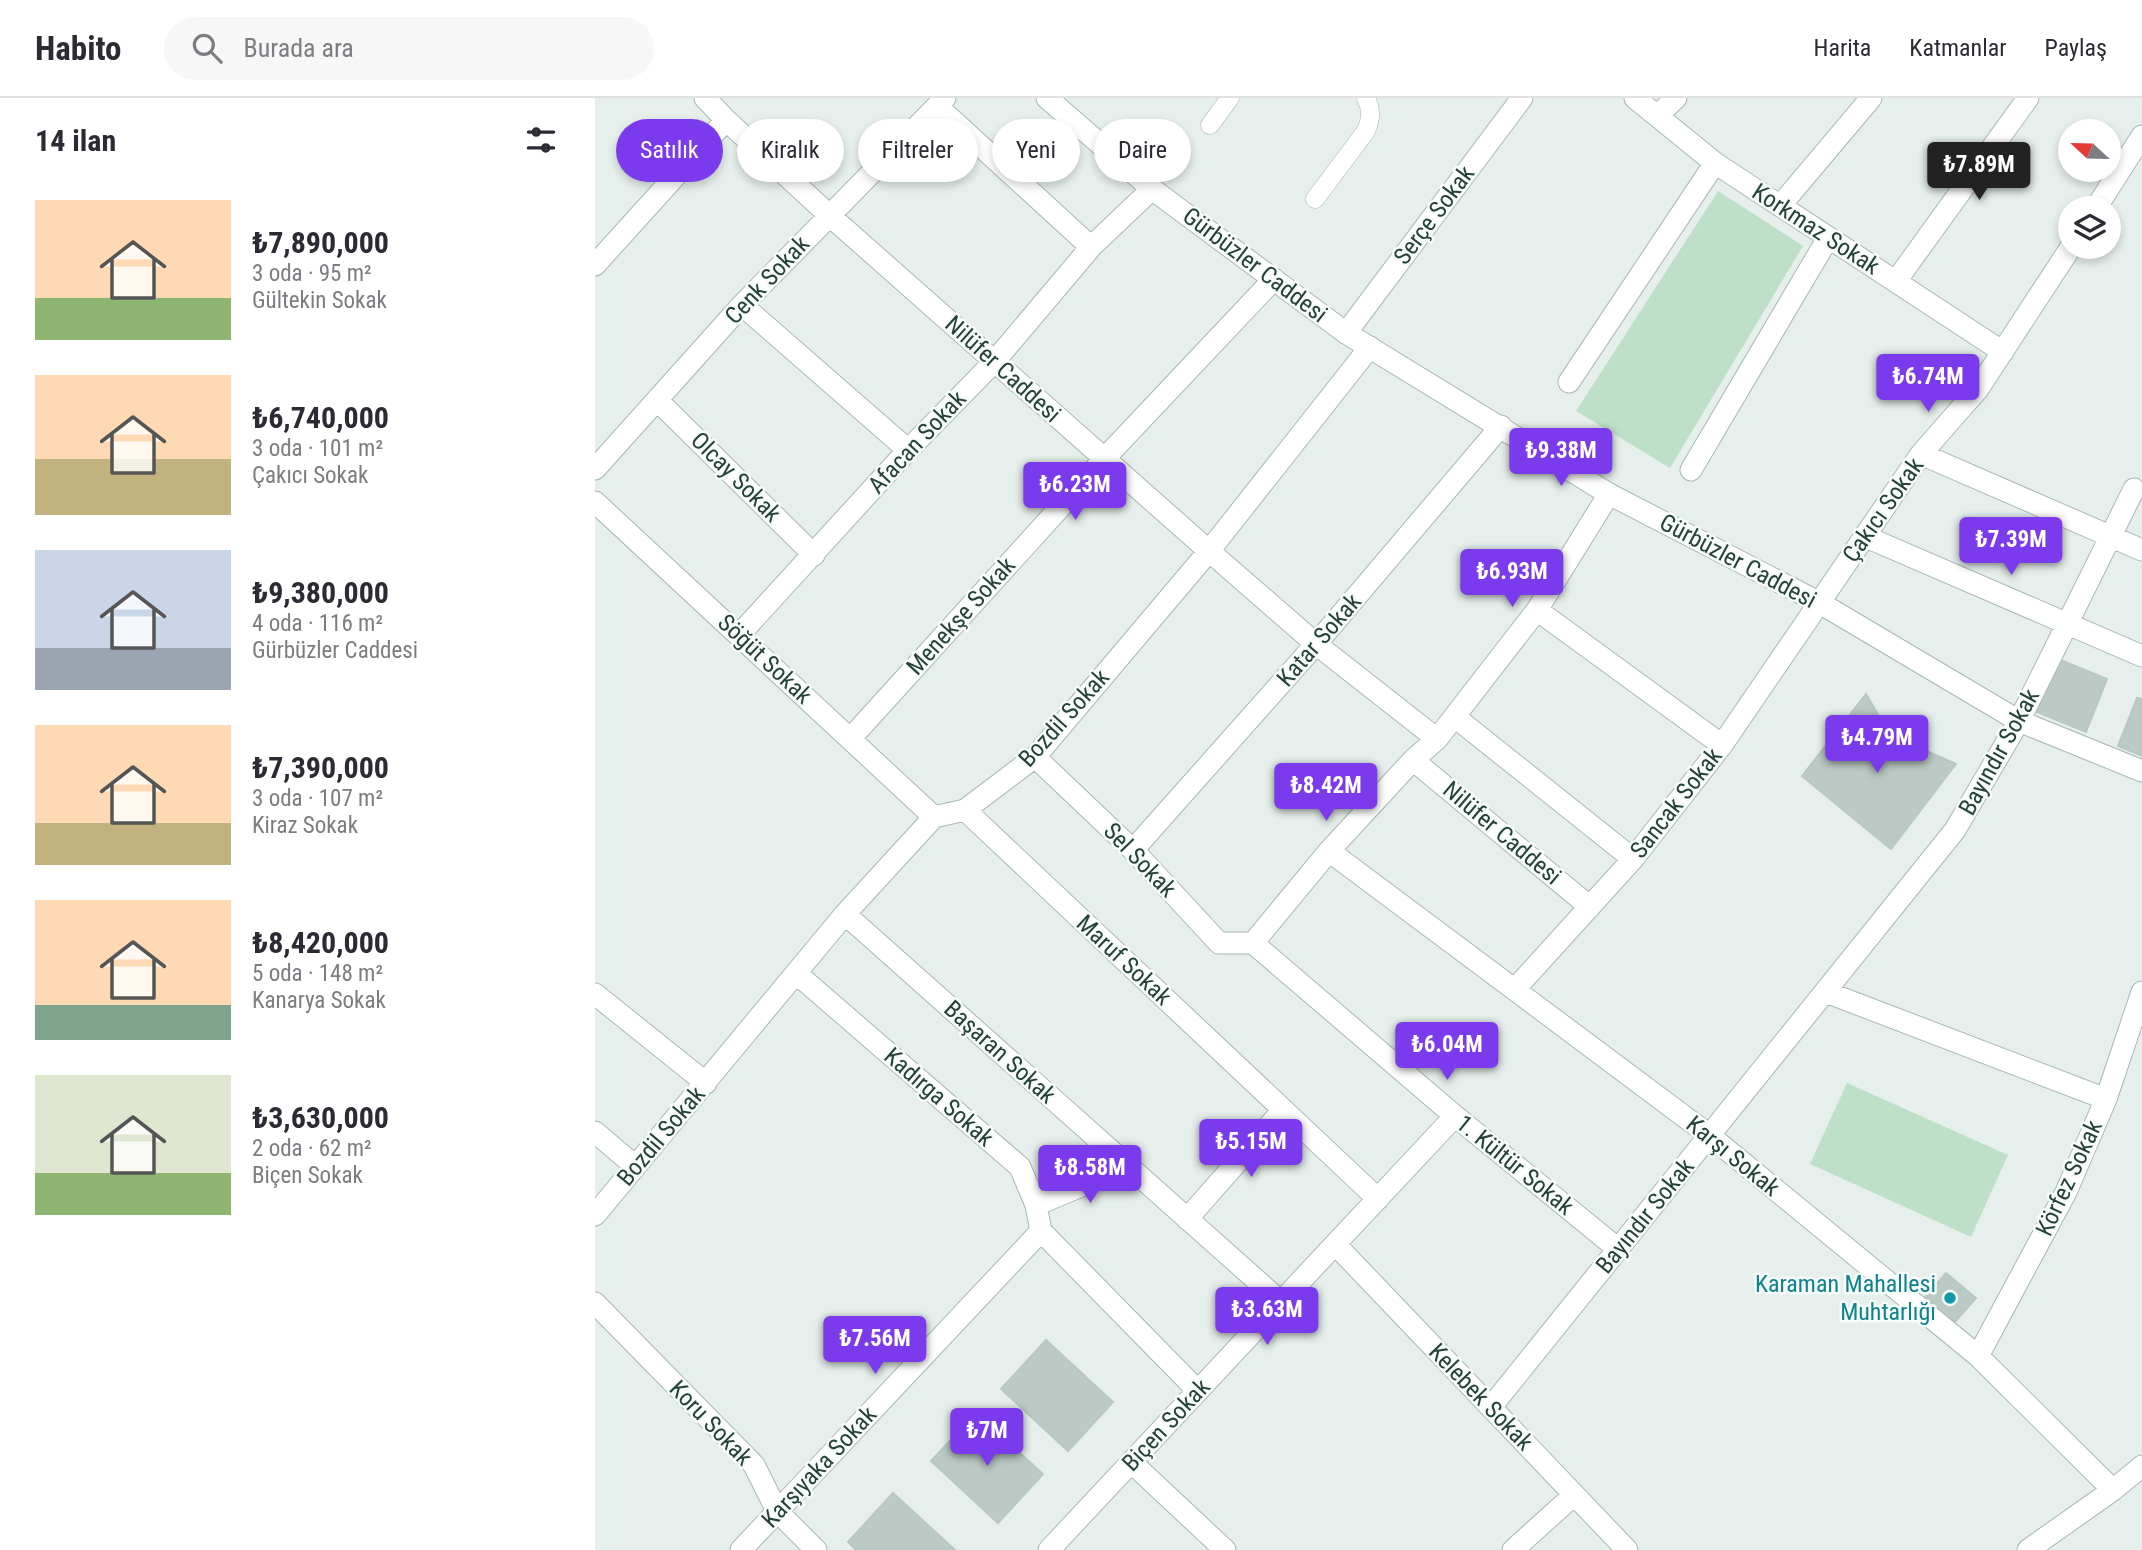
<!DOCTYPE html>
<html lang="tr">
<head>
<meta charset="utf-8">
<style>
	body { margin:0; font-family:"Roboto Condensed",sans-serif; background:#f7f7f7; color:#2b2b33; height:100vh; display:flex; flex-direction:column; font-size:26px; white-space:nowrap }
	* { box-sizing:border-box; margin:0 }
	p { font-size:23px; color:#7c7c81 }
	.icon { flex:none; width:38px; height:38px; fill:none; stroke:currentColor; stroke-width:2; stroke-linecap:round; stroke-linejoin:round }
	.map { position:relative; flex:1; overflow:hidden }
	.sheet { display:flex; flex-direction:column; background:#fff; width:595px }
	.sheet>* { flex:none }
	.guide { position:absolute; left:21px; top:21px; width:665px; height:63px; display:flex; gap:14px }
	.needle { width:46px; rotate:292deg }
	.fabs { position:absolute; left:1463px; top:21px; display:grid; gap:14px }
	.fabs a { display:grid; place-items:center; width:63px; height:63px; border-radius:50%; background:#fff; box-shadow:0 4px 10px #0003; font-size:35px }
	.price { position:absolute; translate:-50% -60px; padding:0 16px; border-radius:7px; background:#7c3aed; color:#fff; font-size:23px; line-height:46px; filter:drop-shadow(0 2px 4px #0008) }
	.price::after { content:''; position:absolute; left:50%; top:42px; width:21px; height:16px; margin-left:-10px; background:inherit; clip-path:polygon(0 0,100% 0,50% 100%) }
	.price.active { background:#222; color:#fff }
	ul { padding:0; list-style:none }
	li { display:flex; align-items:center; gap:21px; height:175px; padding:0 35px }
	li span { display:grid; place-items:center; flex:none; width:196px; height:140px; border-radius:0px; color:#555 }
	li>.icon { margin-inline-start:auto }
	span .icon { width:84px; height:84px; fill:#fffc; stroke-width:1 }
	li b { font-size:30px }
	h2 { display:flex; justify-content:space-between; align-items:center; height:84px; padding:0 35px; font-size:30px }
	.tag { padding:0 24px; border-radius:32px; background:#fff; box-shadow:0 4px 10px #0003; font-size:24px; line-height:63px }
	.tag.active { background:#7c3aed; color:#fff }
	header { display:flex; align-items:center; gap:42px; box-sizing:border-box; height:98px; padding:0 35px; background:#fff; border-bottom:2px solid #e1e1e2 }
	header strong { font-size:33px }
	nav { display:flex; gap:38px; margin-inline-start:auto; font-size:24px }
	.search { width:490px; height:63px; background:#f7f7f7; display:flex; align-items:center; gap:18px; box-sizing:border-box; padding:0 24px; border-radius:38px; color:#7c7c81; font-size:26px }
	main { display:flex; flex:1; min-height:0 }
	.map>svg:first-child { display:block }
</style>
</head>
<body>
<header>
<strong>Habito</strong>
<div class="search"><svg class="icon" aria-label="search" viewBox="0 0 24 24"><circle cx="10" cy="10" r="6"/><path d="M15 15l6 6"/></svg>Burada ara</div>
<nav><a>Harita</a><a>Katmanlar</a><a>Paylaş</a></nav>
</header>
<main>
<section class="sheet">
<h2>14 ilan<svg class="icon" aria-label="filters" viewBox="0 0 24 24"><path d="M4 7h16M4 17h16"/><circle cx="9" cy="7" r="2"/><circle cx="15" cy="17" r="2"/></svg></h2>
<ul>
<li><span style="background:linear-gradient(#ffd9b3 70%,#8fb573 0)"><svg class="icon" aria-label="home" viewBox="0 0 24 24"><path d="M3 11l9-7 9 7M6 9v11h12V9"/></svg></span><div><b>₺7,890,000</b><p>3 oda · 95 m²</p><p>Gültekin Sokak</p></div></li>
<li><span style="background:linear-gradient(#ffd9b3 60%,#c2b280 0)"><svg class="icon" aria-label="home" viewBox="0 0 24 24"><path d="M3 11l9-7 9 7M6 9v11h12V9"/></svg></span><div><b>₺6,740,000</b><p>3 oda · 101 m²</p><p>Çakıcı Sokak</p></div></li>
<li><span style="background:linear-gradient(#c9d6e8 70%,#9aa5b1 0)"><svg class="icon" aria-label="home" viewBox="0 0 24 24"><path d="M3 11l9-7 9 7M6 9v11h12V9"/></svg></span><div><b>₺9,380,000</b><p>4 oda · 116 m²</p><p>Gürbüzler Caddesi</p></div></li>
<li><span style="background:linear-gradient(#ffd9b3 70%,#c2b280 0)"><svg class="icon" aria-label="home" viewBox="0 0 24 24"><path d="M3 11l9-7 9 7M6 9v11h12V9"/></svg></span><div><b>₺7,390,000</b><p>3 oda · 107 m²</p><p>Kiraz Sokak</p></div></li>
<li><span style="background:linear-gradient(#ffd9b3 75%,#7fa58c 0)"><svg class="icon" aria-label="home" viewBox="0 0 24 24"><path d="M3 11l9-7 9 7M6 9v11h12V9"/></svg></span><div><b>₺8,420,000</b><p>5 oda · 148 m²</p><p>Kanarya Sokak</p></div></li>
<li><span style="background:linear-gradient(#dfe7d0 70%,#8fb573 0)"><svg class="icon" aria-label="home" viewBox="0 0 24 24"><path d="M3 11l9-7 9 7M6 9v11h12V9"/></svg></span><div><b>₺3,630,000</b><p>2 oda · 62 m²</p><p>Biçen Sokak</p></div></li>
</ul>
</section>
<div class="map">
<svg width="1547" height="1452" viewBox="0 0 1547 1452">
	<rect width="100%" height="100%" fill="#e6efeb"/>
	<!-- green -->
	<path fill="#bfe0c8" d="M1123,93L1208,148L1075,370L981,313Z
		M1252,985L1413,1057L1376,1139L1215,1066Z"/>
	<!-- building -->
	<path fill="#bbcac4" stroke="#b8c9c2" stroke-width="2" d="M1463,561L1512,581L1491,634L1442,614Z
		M1271,596L1295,637L1361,666L1296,751L1207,678Z
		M1542,600L1547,601V658L1523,648Z
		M1351,1175L1381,1200L1358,1226L1329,1201Z
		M451,1242L518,1304L473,1353L406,1291Z
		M381,1315L448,1376L403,1425L336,1363Z
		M298,1395L360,1452H261L253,1444Z"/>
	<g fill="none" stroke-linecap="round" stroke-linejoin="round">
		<defs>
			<path id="service" d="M615,27L635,0
				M720,101L771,33C776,21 777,12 771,0"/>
			<path id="minor" d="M110,0L131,22L234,117L614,453L721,546L842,641
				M1040,0L1120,65L1408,254
				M342,8L496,149
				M1062,18L1081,0
				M1185,108L1276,0
				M1501,110L1547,38
				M0,167L131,22
				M1301,183L1433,0
				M147,207L313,352
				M751,235L927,0
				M974,284L1120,65
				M62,302L219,457
				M1326,356L1547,452
				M0,371L147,207L350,0
				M1096,372L1233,140
				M0,404L339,719
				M1269,438L1547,558
				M942,512L1127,647
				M144,537L313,352L399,264L496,149L557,91
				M860,619L1038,761
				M255,641L509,361L679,181
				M440,659L538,752L624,845H658
				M818,662L995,809
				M370,712L783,1101
				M538,752L721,546L906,328
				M734,753L1114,1037L1383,1258L1518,1392
				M250,816L686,1204
				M658,845L734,753L818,662L842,641L942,512L1014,396
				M658,845L860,1018L1023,1151
				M202,876L425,1069L441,1107L446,1133L603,1293
				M920,891L1038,761L1127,647L1326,356L1383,291L1476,149
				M1231,894L1511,1001
				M0,896L111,985
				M0,1034L40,1068
				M441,1107L534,1068
				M0,1117L250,816L339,719L370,712L440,659L614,453L775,249
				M592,1121L688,1012
				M740,1146L1032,1452
				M0,1205L159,1367L182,1413L221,1452
				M1383,1258L1471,1094L1511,1001L1547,894
				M896,1309L1360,732L1424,623L1539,391
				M536,1364L630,1452
				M146,1452L446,1133
				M454,1452L860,1018
				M918,1452L979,1397
				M1433,1452L1518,1392L1547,1368"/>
			<path id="tertiary" d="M452,0L557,91L751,235L1014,396L1225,505L1424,623L1547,673"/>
		</defs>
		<!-- service casing -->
		<use href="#service" stroke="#a8b8b2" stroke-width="19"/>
		<!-- minor casing -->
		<use href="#minor" stroke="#a8b8b2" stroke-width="23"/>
		<!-- tertiary casing -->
		<use href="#tertiary" stroke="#a8b8b2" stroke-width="23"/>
		<!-- service -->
		<use href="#service" stroke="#fff" stroke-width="18"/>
		<!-- minor -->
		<use href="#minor" stroke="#fff" stroke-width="21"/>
		<!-- tertiary -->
		<use href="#tertiary" stroke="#fff" stroke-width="21"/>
	</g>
	<!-- markers -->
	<circle fill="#0f9aa8" stroke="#f7fbf9" stroke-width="2.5" cx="1355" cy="1200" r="7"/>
	<g text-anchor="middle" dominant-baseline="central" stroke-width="5" stroke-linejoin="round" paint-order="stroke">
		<!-- street labels -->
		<g font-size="24" fill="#24423a" stroke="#f7fbf9">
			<text transform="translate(839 117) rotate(-53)">Serçe Sokak</text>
			<text transform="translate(1221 131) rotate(33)">Korkmaz Sokak</text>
			<text transform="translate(660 167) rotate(37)">Gürbüzler Caddesi</text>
			<text transform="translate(172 182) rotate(-47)">Cenk Sokak</text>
			<text transform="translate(408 271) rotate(42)">Nilüfer Caddesi</text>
			<text transform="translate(322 344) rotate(-47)">Afacan Sokak</text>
			<text transform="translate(141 379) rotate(45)">Olcay Sokak</text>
			<text transform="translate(1288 412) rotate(-55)">Çakıcı Sokak</text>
			<text transform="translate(1143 463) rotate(28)">Gürbüzler Caddesi</text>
			<text transform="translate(366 518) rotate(-48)">Menekşe Sokak</text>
			<text transform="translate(724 542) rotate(-49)">Katar Sokak</text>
			<text transform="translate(170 561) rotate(43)">Söğüt Sokak</text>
			<text transform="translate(469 620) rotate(-48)">Bozdil Sokak</text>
			<text transform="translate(1404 654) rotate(-61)">Bayındır Sokak</text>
			<text transform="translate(1081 705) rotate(-52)">Sancak Sokak</text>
			<text transform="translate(907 735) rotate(40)">Nilüfer Caddesi</text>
			<text transform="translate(545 762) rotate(46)">Sel Sokak</text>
			<text transform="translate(529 862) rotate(43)">Maruf Sokak</text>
			<text transform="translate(405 954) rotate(42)">Başaran Sokak</text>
			<text transform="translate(344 999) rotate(41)">Kadırga Sokak</text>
			<text transform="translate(66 1038) rotate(-50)">Bozdil Sokak</text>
			<text transform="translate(1138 1058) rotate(39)">Karşı Sokak</text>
			<text transform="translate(920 1067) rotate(39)">1. Kültür Sokak</text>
			<text transform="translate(1474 1080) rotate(-65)">Körfez Sokak</text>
			<text transform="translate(1050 1118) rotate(-51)">Bayındır Sokak</text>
			<text transform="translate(886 1299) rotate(46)">Kelebek Sokak</text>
			<text transform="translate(116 1325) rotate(46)">Koru Sokak</text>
			<text transform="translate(571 1327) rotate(-47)">Biçen Sokak</text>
			<text transform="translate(224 1369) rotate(-47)">Karşıyaka Sokak</text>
		</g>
		<!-- culture labels -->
		<g font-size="24" fill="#0d838f" stroke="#f7fbf9" text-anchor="end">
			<text x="1341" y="1186">Karaman Mahallesi<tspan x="1341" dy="28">Muhtarlığı</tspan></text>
		</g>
	</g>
</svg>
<div class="fabs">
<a><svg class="needle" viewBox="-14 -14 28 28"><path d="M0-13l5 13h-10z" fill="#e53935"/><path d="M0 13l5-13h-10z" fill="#7c7c81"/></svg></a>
<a><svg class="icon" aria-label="layers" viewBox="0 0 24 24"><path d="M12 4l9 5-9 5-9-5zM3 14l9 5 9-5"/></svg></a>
</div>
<b class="price active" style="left:1384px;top:104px">₺7.89M</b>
<b class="price" style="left:1333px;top:316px">₺6.74M</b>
<b class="price" style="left:966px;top:390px">₺9.38M</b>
<b class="price" style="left:480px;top:424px">₺6.23M</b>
<b class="price" style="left:1416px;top:479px">₺7.39M</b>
<b class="price" style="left:917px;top:511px">₺6.93M</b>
<b class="price" style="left:1282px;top:677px">₺4.79M</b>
<b class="price" style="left:731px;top:725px">₺8.42M</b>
<b class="price" style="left:852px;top:984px">₺6.04M</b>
<b class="price" style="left:656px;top:1081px">₺5.15M</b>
<b class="price" style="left:495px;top:1107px">₺8.58M</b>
<b class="price" style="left:672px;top:1249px">₺3.63M</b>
<b class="price" style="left:280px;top:1278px">₺7.56M</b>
<b class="price" style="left:392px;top:1370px">₺7M</b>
<div class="guide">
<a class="tag active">Satılık</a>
<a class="tag">Kiralık</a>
<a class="tag">Filtreler</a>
<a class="tag">Yeni</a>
<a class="tag">Daire</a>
</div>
</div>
</main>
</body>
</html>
